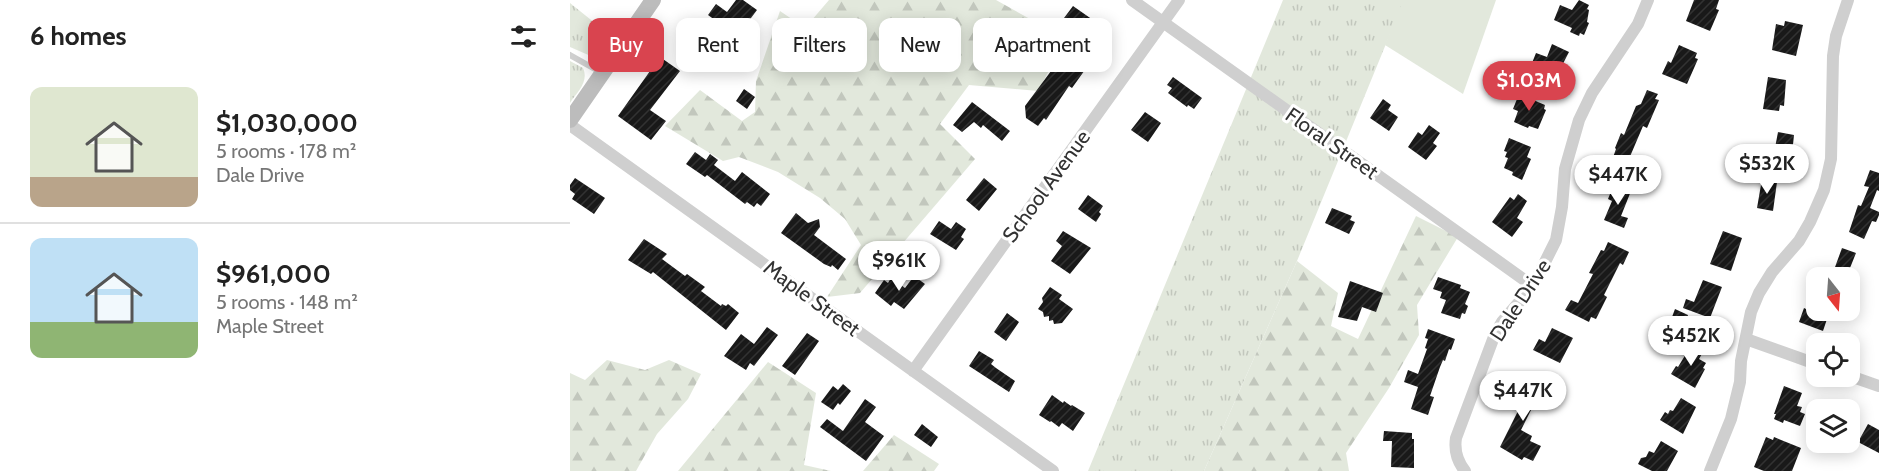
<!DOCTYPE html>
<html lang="en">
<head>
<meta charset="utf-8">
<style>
	body { margin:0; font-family:Cabin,sans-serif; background:#f6f6f6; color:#222; height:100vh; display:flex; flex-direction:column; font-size:22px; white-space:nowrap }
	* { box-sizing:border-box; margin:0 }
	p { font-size:20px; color:#767676 }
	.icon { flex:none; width:33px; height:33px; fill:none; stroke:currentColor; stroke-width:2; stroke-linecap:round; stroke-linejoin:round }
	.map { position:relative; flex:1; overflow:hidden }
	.panel { display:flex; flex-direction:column; background:#fff; width:570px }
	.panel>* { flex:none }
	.top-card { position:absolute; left:18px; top:18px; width:570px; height:54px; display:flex; gap:12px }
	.needle { width:39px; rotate:163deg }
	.fabs { position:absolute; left:1236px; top:267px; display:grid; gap:12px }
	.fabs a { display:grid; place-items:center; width:54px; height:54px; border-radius:12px; background:#fff; box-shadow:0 3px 15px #0003; font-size:30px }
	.price { position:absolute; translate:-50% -51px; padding:0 14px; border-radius:21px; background:#fff; color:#222; font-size:20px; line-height:39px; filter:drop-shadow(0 2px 3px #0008) }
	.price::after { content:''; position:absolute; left:50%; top:36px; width:18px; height:14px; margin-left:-9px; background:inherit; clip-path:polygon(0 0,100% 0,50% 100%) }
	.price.selected { background:#d9444f; color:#fff }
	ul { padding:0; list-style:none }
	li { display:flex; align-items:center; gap:18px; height:150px; padding:0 30px }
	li+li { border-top:2px solid #e0e0e0 }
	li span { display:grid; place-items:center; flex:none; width:168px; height:120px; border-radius:12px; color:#555 }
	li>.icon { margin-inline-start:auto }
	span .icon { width:72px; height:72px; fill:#fffc; stroke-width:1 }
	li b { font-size:26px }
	h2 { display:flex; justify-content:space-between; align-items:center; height:72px; padding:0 30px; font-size:26px }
	.pill { padding:0 21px; border-radius:12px; background:#fff; box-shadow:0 3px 15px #0003; font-size:21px; line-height:54px }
	.pill.selected { background:#d9444f; color:#fff }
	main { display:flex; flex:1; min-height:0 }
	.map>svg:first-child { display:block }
</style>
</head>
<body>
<main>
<section class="panel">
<h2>6 homes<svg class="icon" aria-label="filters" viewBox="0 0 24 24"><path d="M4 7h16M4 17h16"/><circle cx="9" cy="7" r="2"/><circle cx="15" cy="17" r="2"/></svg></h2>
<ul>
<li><span style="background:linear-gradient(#dfe7d0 75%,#b9a48a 0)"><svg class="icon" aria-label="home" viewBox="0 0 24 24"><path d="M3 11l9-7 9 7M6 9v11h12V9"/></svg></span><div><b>$1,030,000</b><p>5 rooms · 178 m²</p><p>Dale Drive</p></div></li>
<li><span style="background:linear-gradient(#bfe0f5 70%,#8fb573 0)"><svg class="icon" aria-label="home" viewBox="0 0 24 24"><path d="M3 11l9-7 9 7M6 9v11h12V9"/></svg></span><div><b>$961,000</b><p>5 rooms · 148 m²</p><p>Maple Street</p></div></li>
</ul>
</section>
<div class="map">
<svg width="1309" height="471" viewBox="0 0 1309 471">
	<defs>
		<pattern id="grass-tufts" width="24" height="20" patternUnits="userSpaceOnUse" patternTransform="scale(1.5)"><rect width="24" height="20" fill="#e2e8dc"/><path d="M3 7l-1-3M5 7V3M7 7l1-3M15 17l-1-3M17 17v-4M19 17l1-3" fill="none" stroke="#c2c7bd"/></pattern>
		<pattern id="forest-firs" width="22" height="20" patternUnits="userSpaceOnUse" patternTransform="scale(1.5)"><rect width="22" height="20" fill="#e2e8dc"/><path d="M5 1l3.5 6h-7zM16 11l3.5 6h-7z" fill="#c2c7bd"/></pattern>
		<pattern id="building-hatch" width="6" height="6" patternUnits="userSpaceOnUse" patternTransform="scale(1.5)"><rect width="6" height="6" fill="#191919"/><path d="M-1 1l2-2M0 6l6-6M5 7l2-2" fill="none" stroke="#323232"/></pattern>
	</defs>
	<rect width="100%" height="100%" fill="#fff"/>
	<!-- grass -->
	<path fill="url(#grass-tufts)" d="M713,0H834L727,261L634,471H518Z
		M0,3L41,36L23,57L0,47Z
		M0,61L13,68C19,82 8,91 0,103Z"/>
	<!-- forest -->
	<path fill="url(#forest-firs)" d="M259,0H426L496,39L468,91L399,85L370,124L405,159L290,293L257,297L291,245L275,219L250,198L208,172L169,157L153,161L95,126L130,90L172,121L185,112L186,81L210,11L235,28Z
		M846,216L888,237L847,305L849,335L819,388L776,453L779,471H634L727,261L768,293L761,326L788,339Z
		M37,360L75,370L99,360L131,374L118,399L87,434L66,471H0V373L15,380Z
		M198,362L246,393L234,465L261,471H108Z
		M324,435L369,464L364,471H293Z"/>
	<!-- green -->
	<path fill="#e2e8dc" d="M833,0H926L893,94L815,45Z"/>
	<!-- building -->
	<path fill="url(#building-hatch)" d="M166,0H173L187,10L178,22L175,20L168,30L151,20L149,23L138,15L146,4L157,12Z
		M1009,0L1019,5L1017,9L1019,10L1017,22L1019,23L1014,35L1010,33L1009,36L1000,32L1002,28L984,20L990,5L1002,10Z
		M1124,0H1149L1146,9L1149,10L1140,31L1116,21Z
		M503,6L523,20L521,22L530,29L524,38L494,18Z
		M1215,21L1233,25L1226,56L1202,50L1206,24L1214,26Z
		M982,44L999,52L983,83L971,78L973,73L960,68L966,53L977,57Z
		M1109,45L1127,53L1125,58L1128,59L1117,84L1092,74L1098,61L1101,63Z
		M172,55L182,62L177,70L167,63Z
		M90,57L110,71L80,110L96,121L81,140L48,116Z
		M502,57L517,67L502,88L499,86L476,120L474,118L468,126L456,118L455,106L487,63L500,61Z
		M603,77L632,98L624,109L618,105L617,107L598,93L602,88L597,85Z
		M1198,77L1216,80L1214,106L1210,105L1209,111L1193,109Z
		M174,89L185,97L177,109L166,101Z
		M1077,90L1088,94L1085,99L1089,100L1077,128L1073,126L1053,173L1044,170L1047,162L1042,160L1046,149L1045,148L1051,133L1054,135L1066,106L1071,104Z
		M949,94L975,105L974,109L976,110L968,129L959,126L958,128L944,122L948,111L943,109Z
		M813,99L821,105L818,110L828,117L819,131L800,118Z
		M402,102L440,131L432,141L413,125L411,128L404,122L392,132L383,125Z
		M575,112L591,123L578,142L561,130Z
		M859,125L870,133L863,143L867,146L856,160L838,147L848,132L852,135Z
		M1208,132L1224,135L1222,154L1217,167L1202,164Z
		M939,138L961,147L957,157L961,159L952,180L942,175L943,172L934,168L938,158L935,157L937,152L934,151Z
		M125,152L136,160L140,154L148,160L144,165L165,181L172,172L200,194L191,206L187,203L184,207L177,202L175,204L137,175L135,177L116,164Z
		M1300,170L1309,173V191L1307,190L1300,208L1309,212V215L1306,222L1302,221L1294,239L1279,232L1288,205L1291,206L1299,187L1294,186Z
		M5,178L35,198L24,214L2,199L5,194L0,190V185Z
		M414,178L427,189L409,211L396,200Z
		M1192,179L1207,182L1203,211L1187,208Z
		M1044,184L1061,191L1051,216L1058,218L1054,228L1034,220L1042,201L1038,199Z
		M948,194L957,201L947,218L953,222L942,237L922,222L940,197L944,200Z
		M518,195L533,206L529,212L531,214L526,222L508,209Z
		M762,208L782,216L780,220L785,222L779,234L755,223Z
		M226,213L238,223L249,219L250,227L244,235L276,259L268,270L262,265L261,267L254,264L211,233Z
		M369,221L381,229L386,222L396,229L391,237L394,239L386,250L360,234Z
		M493,231L521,248L500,274L481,261L492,246L486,241Z
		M1153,231L1172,238L1161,271L1140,264Z
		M74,239L97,254L92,259L115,276L117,274L135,287L131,291L151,306L152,304L156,306L158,304L169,313L156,330L83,272L81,274L58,260Z
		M1038,242L1059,252L1053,265L1050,263L1034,295L1037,297L1026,319L1021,317L1019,322L995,310L1001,300L1008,303L1023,274L1019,273L1031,250L1034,251Z
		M1272,248L1286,253L1276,278H1261Z
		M344,276L355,284L334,309L324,302L321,306L305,293L314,280L318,283L321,278L335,288Z
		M868,277L891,285L890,288L900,292L895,304L898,306L895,314L892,313L890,319L871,313L876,300L870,298L872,292L863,289Z
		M1133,280L1152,287L1140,318L1113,308L1116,299L1124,302Z
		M780,281L813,293L806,312L792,307L787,321L768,317Z
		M480,287L492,295L489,299L503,309L492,323L484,324L483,320L479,321V316L474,317L473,312L468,309L473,302L472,298Z
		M1246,291V310H1260L1266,313L1263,321L1257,319L1253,331L1229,322L1234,308L1238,310Z
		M1105,309L1118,315L1115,323L1102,317Z
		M437,313L449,322L436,341L424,332Z
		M197,327L208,335L184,366L180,363L176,370L154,356L171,334L184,344Z
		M982,328L1003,338L990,363L963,350L969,339L975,342Z
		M858,329L885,339L881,350L879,349L875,361L873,360L870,367L860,396L864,397L858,415L841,409L848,387L834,382L838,370L848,374L857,349L855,348L858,339L855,338Z
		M237,333L249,341L225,375L212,366Z
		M1122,344L1134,350L1129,359L1136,363L1133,368L1135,369L1125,388L1101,374L1106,366L1108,367Z
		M409,351L424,360L421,364L426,368L445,381L439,392L399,366Z
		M956,375L974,384L951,430L962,436L960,441L971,446L963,461L954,457L952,460L930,447L948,411L944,409L952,393L948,392Z
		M273,384L281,391L270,405L268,403L263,410L251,402L263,386L268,390Z
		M1214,386L1232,393L1227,406L1232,407L1230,412L1235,414L1230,426L1214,420L1213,423L1204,419L1206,414H1204Z
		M482,395L493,403L494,401L501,406L502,405L515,413L503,431L492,423L489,427L481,421L480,422L469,415Z
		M1111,398L1126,407L1113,434L1090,420L1095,412L1098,414L1100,410L1103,411Z
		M295,399L306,407L295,422L314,436L296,461L250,427L257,419L273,431Z
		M352,424L368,437L361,447L344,435Z
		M1298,424L1309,430V453L1288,442Z
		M814,431L842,433V439H844V468L821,467L822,441H813Z
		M1196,437L1203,440L1204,437L1231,448L1222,471H1194L1184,467Z
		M1091,441L1108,451L1097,471H1082L1068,464L1071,458L1076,457L1079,451L1084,453Z"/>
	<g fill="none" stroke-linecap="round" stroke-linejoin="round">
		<!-- lane -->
		<path stroke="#cfcfcf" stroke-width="6" d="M0,55L32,73"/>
		<!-- street -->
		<path stroke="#cfcfcf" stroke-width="12" d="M562,0L963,286
			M0,125L483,471
			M1176,339L1246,364
			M343,371L609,0
			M1280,376L1309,386
			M895,471C887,461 884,451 886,438L925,334L932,322L963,286L986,240L992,207L995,169L1009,120L1022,93L1068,24L1078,0
			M1140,471L1161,419L1170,382L1171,361L1181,312L1189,293L1202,272L1229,241L1240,222L1254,190L1261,159L1263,56L1266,36L1278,0"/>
		<!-- secondary -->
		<path stroke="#bcbcbc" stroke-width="16" d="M0,120L83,0"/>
	</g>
	<g text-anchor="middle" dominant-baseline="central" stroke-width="6" stroke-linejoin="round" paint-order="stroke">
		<!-- street labels -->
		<g font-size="21" fill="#323232" stroke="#fff">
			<text transform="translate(762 143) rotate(35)">Floral Street</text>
			<text transform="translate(476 186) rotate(-54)">School Avenue</text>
			<text transform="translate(242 298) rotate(36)">Maple Street</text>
			<text transform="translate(950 300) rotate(-57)">Dale Drive</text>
		</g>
	</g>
</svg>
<div class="fabs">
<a><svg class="needle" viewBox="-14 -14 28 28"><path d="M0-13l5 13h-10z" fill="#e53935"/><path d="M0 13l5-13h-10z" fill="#767676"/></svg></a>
<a><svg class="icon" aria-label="locate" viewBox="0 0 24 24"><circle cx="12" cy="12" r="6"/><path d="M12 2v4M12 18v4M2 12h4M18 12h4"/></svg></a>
<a><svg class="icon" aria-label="layers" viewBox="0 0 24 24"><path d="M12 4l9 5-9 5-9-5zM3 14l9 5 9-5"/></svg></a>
</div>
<b class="price selected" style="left:959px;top:112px">$1.03M</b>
<b class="price" style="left:1197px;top:195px">$532K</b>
<b class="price" style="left:1048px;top:206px">$447K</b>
<b class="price" style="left:329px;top:292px">$961K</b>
<b class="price" style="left:1121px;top:367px">$452K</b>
<b class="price" style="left:953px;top:422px">$447K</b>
<div class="top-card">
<a class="pill selected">Buy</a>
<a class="pill">Rent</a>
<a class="pill">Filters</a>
<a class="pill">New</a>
<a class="pill">Apartment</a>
</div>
</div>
</main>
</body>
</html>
